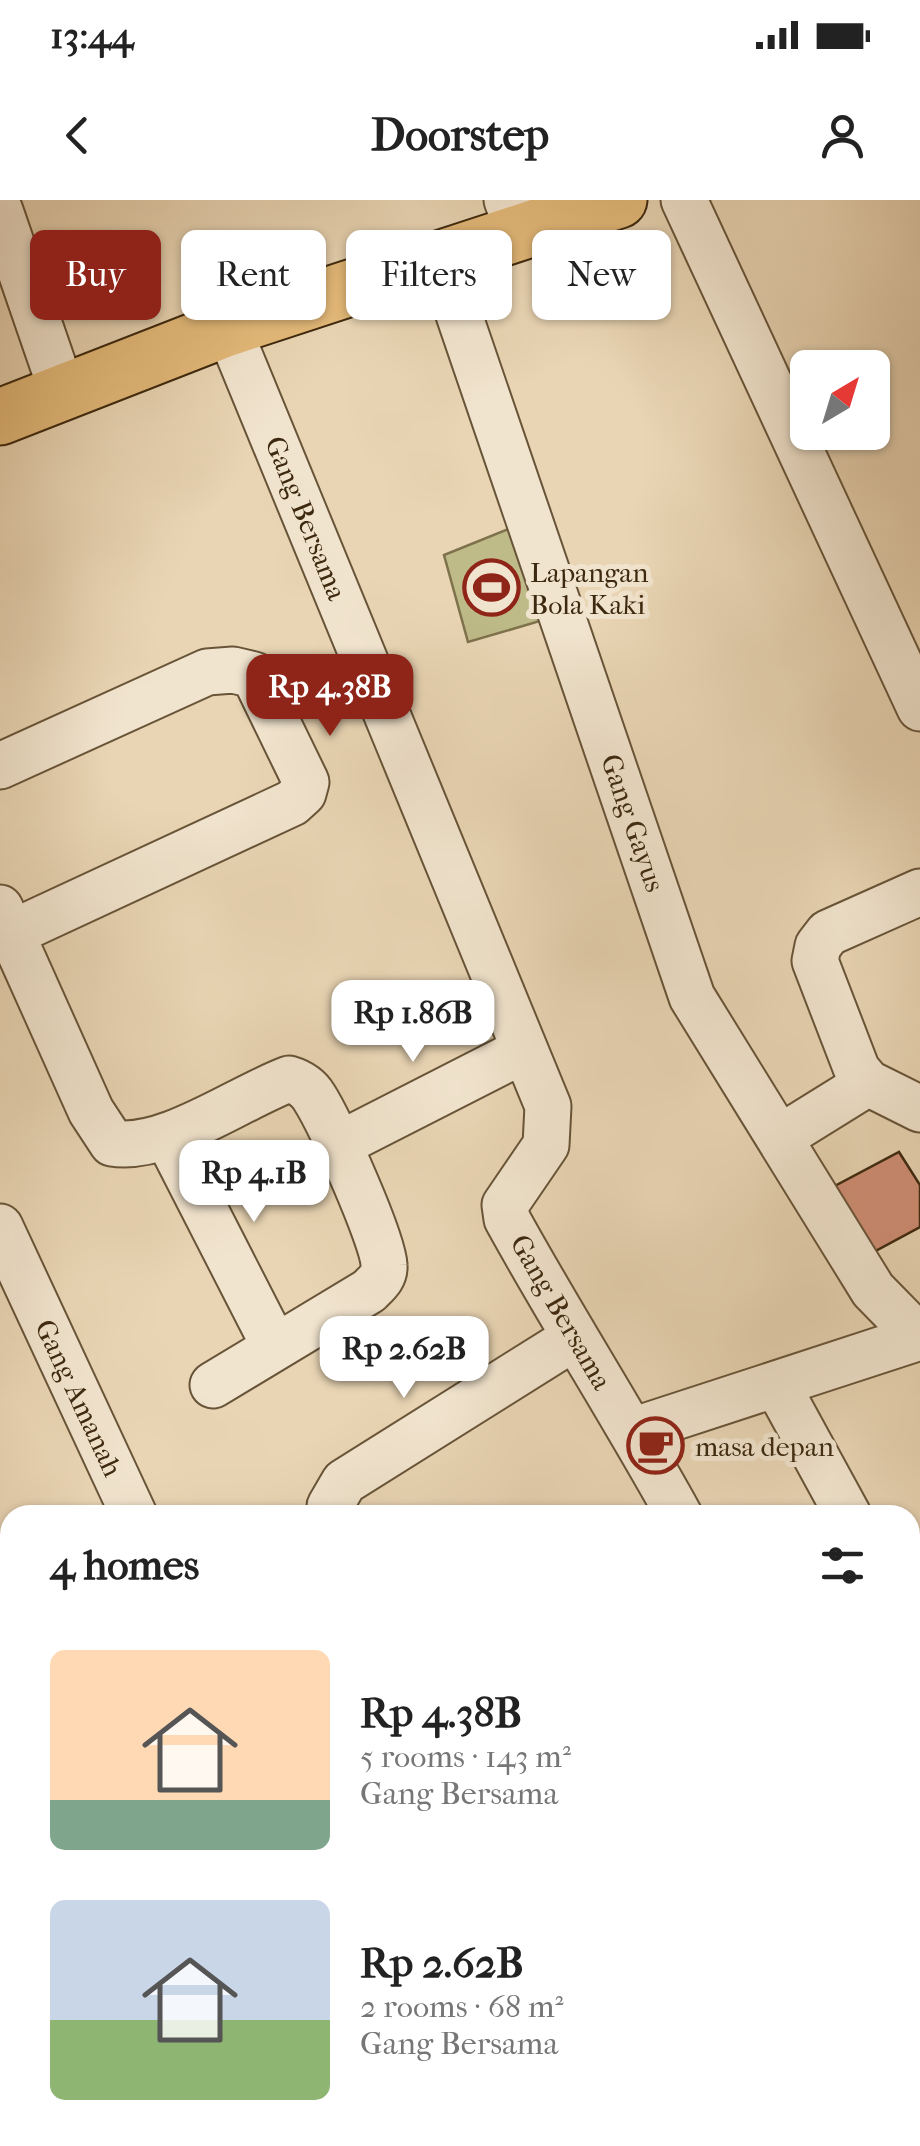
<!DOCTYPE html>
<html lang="en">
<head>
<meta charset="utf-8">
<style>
	body { margin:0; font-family:"IM FELL French Canon",serif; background:#f2f2f2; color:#222; height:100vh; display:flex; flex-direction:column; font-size:38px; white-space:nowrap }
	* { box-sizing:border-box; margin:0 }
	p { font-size:32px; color:#767676 }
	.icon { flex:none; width:55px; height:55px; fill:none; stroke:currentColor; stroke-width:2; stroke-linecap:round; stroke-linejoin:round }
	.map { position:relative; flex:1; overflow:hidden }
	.drawer { position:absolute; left:0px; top:1305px; width:920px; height:642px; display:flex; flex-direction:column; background:#fff; border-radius:30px 30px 0 0; box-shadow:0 2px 8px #0004 }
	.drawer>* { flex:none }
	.guide { position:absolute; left:30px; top:30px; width:860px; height:90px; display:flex; gap:20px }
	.needle { width:65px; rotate:38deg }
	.buttons { position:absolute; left:790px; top:150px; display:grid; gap:20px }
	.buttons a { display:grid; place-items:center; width:100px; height:100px; border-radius:15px; background:#fff; box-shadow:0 2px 8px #0004; font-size:50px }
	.price { position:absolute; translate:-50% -85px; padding:0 22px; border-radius:20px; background:#fff; color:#222; font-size:32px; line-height:65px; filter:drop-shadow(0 2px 5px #0008) }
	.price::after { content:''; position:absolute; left:50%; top:60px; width:30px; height:22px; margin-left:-15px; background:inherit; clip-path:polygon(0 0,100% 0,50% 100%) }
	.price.selected { background:#8f2418; color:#fff }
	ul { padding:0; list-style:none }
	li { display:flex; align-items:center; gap:30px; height:250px; padding:0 50px }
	li span { display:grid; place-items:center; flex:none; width:280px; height:200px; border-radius:15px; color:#555 }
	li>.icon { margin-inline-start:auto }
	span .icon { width:120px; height:120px; fill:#fffc; stroke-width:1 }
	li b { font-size:42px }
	h2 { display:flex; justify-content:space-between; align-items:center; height:120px; padding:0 50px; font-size:42px }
	.chip { padding:0 35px; border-radius:15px; background:#fff; box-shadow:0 2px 8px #0004; font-size:35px; line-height:90px }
	.chip.selected { background:#8f2418; color:#fff }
	.status { display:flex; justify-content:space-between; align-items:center; height:70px; padding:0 50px; background:#fff; direction:ltr }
	.status svg { height:28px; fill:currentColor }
	header { display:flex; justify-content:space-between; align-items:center; height:130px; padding:0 50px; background:#fff; font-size:45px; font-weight:700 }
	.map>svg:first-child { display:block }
</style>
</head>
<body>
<div class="status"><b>13:44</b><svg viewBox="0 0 49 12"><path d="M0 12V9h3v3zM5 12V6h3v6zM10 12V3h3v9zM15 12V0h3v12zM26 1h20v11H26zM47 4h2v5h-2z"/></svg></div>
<header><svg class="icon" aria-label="back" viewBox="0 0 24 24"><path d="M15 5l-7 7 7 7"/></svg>Doorstep<svg class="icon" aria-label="person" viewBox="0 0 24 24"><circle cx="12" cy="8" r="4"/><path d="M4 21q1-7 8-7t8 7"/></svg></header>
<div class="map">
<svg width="920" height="1946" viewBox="0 0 920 1946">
	<rect width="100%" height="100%" fill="#e9d5b4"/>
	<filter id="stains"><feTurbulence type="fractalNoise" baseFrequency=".002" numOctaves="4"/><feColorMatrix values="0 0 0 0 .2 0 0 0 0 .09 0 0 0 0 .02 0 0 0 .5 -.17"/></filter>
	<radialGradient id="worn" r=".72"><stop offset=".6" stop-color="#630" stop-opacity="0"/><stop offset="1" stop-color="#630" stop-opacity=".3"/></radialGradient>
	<!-- green -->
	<path fill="#bebb88" stroke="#7e724c" stroke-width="2.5" d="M511,328L540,421L468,442L444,355Z"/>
	<!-- building -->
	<path fill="#d08e75" stroke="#3d290f" stroke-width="2.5" d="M899,952L920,985V1027L868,1055L831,988Z"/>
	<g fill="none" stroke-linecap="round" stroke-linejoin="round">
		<defs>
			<path id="minor" d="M507,0L519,33
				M684,0L920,508
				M0,11L62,191
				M440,59L692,797L873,1090L920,1138
				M228,128L548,906L546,945L505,1005L507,1019C562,1119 624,1215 679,1315
				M0,566L207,472L233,470L254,475L306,582L303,593L292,603L12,733
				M920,692L828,733L818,746L815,761L857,870L868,883L920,909
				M0,708L91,911L112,943C165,952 238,898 289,879C299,882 308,887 314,897C330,922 383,1039 384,1065C385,1077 377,1083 369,1091L213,1185
				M167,936L275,1147
				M781,937L868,883
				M336,946L524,850
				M0,1027L134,1315
				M777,1185L848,1315
				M632,1231L920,1137
				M332,1315L330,1306L344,1282L572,1139
				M0,1378L10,1394
				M910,1427L920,1445
				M0,1585L10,1578
				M910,1733L920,1751
				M0,1796L10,1790
				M910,1917L920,1910
				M434,1938L439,1946
				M690,1938L695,1946
				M867,1946L879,1938"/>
			<path id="major" d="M0,217L228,128L619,0"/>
		</defs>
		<!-- minor casing -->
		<use href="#minor" stroke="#685438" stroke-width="49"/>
		<!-- major casing -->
		<use href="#major" stroke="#3d290f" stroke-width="59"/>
		<!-- minor -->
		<use href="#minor" stroke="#f1e4ce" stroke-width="45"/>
		<!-- major -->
		<use href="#major" stroke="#e4ba7a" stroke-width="55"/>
	</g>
	<!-- icons -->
	<defs>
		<symbol id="stadium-ring" viewBox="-11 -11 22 22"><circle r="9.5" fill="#f1e4ce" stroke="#8f2418" stroke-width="1.5"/><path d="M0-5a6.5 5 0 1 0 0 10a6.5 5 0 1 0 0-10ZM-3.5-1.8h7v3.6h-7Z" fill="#8f2418"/></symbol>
		<symbol id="cafe-ring" viewBox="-11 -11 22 22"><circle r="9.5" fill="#f1e4ce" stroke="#8f2418" stroke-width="1.5"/><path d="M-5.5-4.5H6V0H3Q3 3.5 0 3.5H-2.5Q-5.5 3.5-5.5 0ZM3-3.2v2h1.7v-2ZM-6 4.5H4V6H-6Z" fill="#8f2418"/></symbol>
	</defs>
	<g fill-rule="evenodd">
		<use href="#stadium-ring" x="460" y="356" width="63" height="63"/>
		<use href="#cafe-ring" x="624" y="1214" width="63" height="63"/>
	</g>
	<g text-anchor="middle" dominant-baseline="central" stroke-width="10" stroke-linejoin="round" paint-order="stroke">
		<!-- street labels -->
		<g font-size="28" fill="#3d290f" stroke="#f1e4ce">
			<text transform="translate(306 318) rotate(68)">Gang Bersama</text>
			<text transform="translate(633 623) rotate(71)">Gang Gayus</text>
			<text transform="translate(561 1112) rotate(60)">Gang Bersama</text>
			<text transform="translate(79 1198) rotate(65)">Gang Amanah</text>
		</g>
		<!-- poi labels -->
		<g font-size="28" fill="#3d290f" stroke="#f1e4ce" text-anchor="start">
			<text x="530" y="372">Lapangan<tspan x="530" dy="32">Bola Kaki</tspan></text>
			<text x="695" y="1246">masa depan</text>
		</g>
	</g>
	<rect width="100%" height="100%" filter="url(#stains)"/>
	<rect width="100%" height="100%" fill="url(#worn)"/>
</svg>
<div class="buttons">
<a><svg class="needle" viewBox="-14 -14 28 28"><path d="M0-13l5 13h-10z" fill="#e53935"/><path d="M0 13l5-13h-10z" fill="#767676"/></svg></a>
</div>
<b class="price selected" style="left:330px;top:539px">Rp 4.38B</b>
<b class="price" style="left:413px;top:865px">Rp 1.86B</b>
<b class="price" style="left:254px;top:1025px">Rp 4.1B</b>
<b class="price" style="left:404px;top:1201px">Rp 2.62B</b>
<div class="guide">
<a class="chip selected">Buy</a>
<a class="chip">Rent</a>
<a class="chip">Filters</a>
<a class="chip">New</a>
</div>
<section class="drawer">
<h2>4 homes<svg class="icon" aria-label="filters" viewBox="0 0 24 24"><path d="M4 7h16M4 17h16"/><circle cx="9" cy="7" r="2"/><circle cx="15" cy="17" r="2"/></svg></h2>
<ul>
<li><span style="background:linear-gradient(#ffd9b3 75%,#7fa58c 0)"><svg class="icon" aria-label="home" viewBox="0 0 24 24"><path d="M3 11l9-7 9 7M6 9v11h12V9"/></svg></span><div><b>Rp 4.38B</b><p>5 rooms · 143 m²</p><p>Gang Bersama</p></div></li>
<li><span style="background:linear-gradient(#c9d6e8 60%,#8fb573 0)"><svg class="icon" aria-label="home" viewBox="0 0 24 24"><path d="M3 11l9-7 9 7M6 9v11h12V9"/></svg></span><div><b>Rp 2.62B</b><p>2 rooms · 68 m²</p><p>Gang Bersama</p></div></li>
</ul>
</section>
</div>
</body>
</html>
